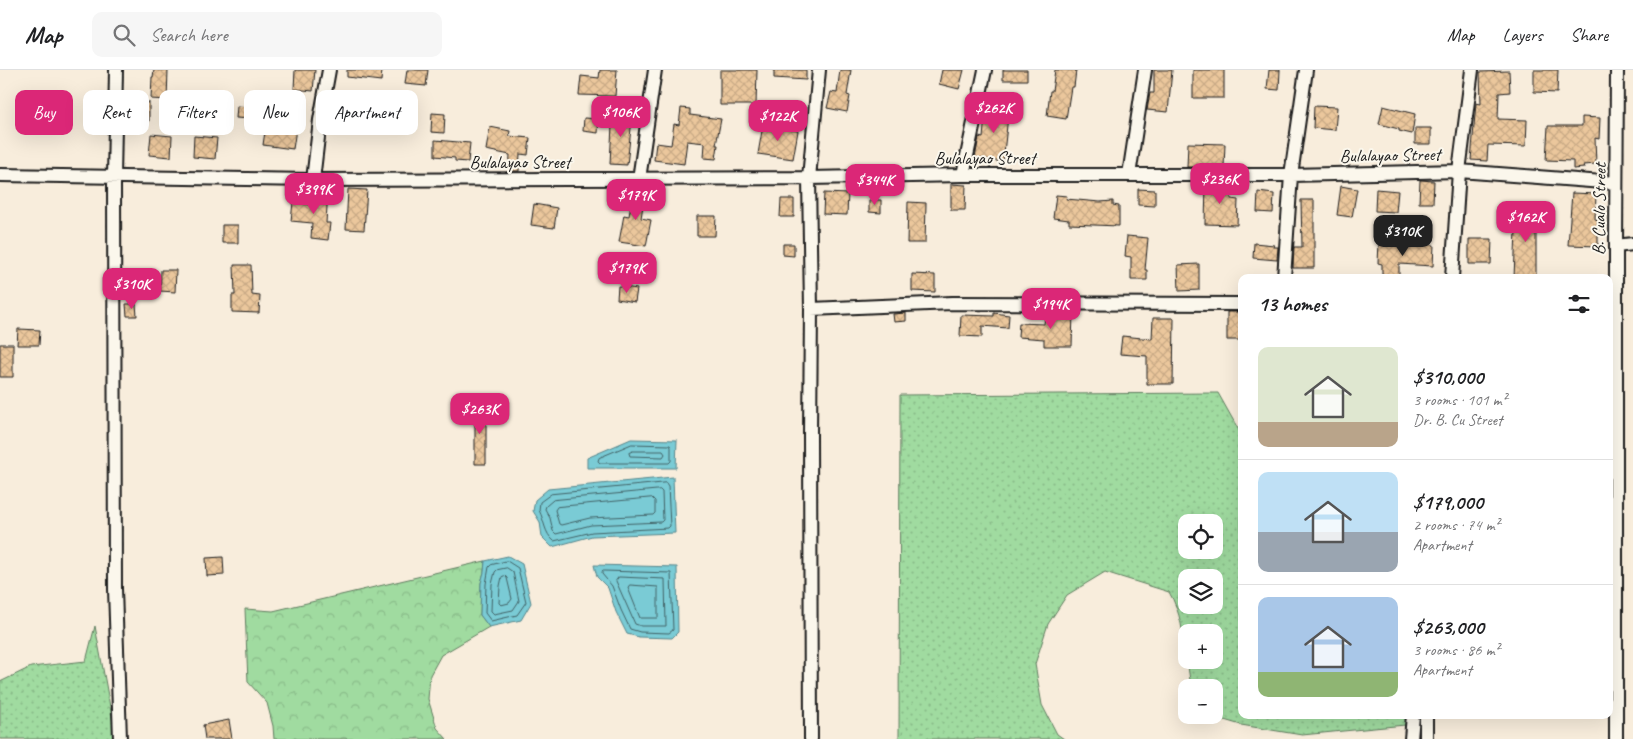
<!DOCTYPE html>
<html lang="en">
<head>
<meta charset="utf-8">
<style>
	body { margin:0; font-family:Caveat,sans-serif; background:#f6f6f6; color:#202124; height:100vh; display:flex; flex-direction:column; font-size:19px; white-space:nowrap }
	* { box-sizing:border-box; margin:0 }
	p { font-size:16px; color:#757577 }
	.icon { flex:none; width:28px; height:28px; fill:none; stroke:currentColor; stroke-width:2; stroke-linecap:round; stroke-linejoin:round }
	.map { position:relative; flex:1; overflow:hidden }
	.sheet { position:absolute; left:1238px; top:204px; width:375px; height:445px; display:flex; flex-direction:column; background:#fff; border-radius:10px; box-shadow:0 5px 20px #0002 }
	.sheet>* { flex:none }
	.hud { position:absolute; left:15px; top:20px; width:475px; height:45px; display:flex; gap:10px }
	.tools { position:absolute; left:1178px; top:444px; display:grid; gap:10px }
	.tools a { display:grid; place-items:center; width:45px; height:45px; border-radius:10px; background:#fff; box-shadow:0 5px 20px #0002; font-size:25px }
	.price { position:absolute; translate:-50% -42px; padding:0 11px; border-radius:10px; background:#db2777; color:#fff; font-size:16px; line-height:32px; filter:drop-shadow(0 1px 2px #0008) }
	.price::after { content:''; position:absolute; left:50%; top:30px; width:15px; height:11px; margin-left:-8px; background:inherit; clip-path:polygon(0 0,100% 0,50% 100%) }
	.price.selected { background:#222; color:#fff }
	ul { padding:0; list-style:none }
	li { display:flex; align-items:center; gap:15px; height:125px; padding:0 20px }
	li+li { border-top:1px solid #e0e0e0 }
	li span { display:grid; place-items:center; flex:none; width:140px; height:100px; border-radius:10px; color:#555 }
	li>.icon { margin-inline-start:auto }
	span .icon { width:60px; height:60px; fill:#fffc; stroke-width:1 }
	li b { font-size:21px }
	h2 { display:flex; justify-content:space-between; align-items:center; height:60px; padding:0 20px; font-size:21px }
	.tag { padding:0 18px; border-radius:10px; background:#fff; box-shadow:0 5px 20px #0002; font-size:18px; line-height:45px }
	.tag.selected { background:#db2777; color:#fff }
	header { display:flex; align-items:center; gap:30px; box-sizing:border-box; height:70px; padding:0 25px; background:#fff; border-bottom:1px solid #e0e0e0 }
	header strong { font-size:24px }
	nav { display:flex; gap:28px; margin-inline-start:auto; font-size:18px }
	.search { width:350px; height:45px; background:#f6f6f6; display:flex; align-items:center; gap:12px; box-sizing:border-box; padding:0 18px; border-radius:10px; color:#757577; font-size:19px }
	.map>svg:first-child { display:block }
</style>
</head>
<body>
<header>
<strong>Map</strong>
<div class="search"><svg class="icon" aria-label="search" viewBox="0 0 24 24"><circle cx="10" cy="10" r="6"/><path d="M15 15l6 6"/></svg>Search here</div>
<nav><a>Map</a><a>Layers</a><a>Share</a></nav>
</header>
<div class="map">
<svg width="1633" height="669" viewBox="0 0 1633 669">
	<defs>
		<pattern id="grass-dots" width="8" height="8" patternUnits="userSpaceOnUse" patternTransform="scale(1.25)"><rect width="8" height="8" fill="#a0dba0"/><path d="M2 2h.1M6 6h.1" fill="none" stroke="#89bb89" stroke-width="1.8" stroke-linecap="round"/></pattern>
		<pattern id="forest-crowns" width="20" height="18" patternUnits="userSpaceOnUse" patternTransform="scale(1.25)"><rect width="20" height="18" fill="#a0dba0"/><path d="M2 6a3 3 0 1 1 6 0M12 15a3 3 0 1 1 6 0" fill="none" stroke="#89bb89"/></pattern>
		<pattern id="building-cross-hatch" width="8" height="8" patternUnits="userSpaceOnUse" patternTransform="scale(1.25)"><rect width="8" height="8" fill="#ebc79c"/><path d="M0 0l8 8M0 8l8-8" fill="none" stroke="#c9aa86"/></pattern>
	</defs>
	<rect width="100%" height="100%" fill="#f8eddc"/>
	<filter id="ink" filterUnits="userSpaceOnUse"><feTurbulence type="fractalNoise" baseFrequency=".02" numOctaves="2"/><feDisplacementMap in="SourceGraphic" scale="10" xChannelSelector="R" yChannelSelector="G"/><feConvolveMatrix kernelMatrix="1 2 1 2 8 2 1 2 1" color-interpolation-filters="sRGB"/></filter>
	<g filter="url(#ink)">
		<!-- grass -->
		<path fill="url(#grass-dots)" stroke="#5e7c5e" fill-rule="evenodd" d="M1218,323L1241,364V645H1413L1405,655L1302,665L1241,655L1214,647L1211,645H1214V618L1191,617L1187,590H1214V562H1186V587C1183,564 1181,542 1169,522L1105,502L1067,525L1048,554L1035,594L1042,635L1057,664L1064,669H899L900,325ZM1186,452H1214V480H1186ZM1186,508H1214V535H1186Z
			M95,556L116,669H0V612L31,597L86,591Z"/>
		<!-- forest -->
		<path fill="url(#forest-crowns)" stroke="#5e7c5e" d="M485,491L484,502L481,513L480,545L489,557L441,585L430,605L428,629L437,658L447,669H274L273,656L267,633L248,612L245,539L273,541Z"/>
		<!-- water -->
		<path fill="#7acbd5" stroke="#54858b" d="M631,369L677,370L676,398H587V388Z
			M673,407L675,463L592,466L552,477L542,467L540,452L533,441L535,430L548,419Z
			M508,486L522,494L531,533L521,550L489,557L480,545L481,513L484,502L485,491Z
			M594,495L677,497L678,562L672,568L639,567L627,564L616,542L608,518L597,507Z"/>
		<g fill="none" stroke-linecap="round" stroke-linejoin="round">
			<!-- shore -->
			<path stroke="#426266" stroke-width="1" d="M632,374L670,375L671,377V391L669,393H600L598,391L599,388Z
				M633,381H663L665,384L663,387L630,386L629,383Z
				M666,413L668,416L670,456L668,458L592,462L554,471C544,463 545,452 539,440L540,432L551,424Z
				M660,420L662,422L663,450L661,452L591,455L556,464L553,461L550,448L545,439L546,436L553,430Z
				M652,428L655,431V443L653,445L590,448L561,455L559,454L555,440L557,437Z
				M507,491L518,498L526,532L517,545L491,551L485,543L486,514L489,497L491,495Z
				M507,498L513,502L519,531L513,540L494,544L491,541L492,514L495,502L497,500Z
				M604,501L671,503L673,560L669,563L640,562L630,559L621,540L612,516L602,504V502Z
				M505,506L507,508L512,529L509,533L501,535L499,533L500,516L502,507Z
				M619,507L665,509L666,556H641L635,554L616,511Z
				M630,515L658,517V548H640L628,518Z"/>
		</g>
		<!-- building -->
		<path fill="url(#building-cross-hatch)" stroke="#1c1c1c" d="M154,0H168L167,30L151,29L152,7H153Z
			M295,0H315L313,21L294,19Z
			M347,0H382L381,11L347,7Z
			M407,0H428L426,16L405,14Z
			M600,0H617L615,26L579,25L581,6L599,8Z
			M720,0H757L756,35H720Z
			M774,0H806V10L774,8Z
			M840,0H851L847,25L850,26L847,42L827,38L831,22L837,23Z
			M942,0H964L959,19L939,14Z
			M1003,0H1027V10H1003Z
			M1055,0H1076L1074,17H1071L1066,49L1047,46L1050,21H1052Z
			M1154,0H1172L1168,42L1147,40L1150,23H1154Z
			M1193,0H1224V28H1193Z
			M1269,0H1280L1279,20L1267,19Z
			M1534,0H1558L1557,23L1534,22Z
			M1509,1L1510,22L1499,23L1498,49L1527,50L1526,76L1488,75L1487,91L1471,90L1476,33L1481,34L1480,2Z
			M128,31L149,32V51L127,50Z
			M986,35L1009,37L1003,92L975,88L979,67L983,68Z
			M237,36L251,37L250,49L236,48Z
			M1314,36L1337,37L1335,60L1313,58Z
			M1383,36L1415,44L1412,64L1399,61V59L1379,54Z
			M620,38L633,40L627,95L610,94L612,55H618Z
			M681,38L690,39V45L721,49L716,75H718L716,89L704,88L705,73L687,71L684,94L654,90L656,73L671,75L674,54L679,55Z
			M174,39L191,41L189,59L173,57Z
			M378,40H406L405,58L377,57Z
			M432,43L445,44L444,63L431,62Z
			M1582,47L1600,48L1599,69L1595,68L1596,94L1583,95L1584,98L1573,99V91L1546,90L1548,56H1582Z
			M267,48L281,50L280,56L296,59L293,79L263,75Z
			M584,48L599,49L598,63L583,61Z
			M763,55L798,61L793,89L758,84Z
			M490,57L510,61L509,66L530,68L528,85L520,84L519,101H509L510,85L486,80Z
			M1415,58H1431V74H1415Z
			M151,64L172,66L171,87L149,85Z
			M194,66L217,68L215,89L193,87Z
			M435,70L470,73L468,92L455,91V88L435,86Z
			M1188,73L1225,74L1224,97H1187Z
			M1420,110L1434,111L1433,133H1419Z
			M1206,113H1224V116H1231V129L1238,130L1237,155L1205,154Z
			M951,114L966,115L965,140H951Z
			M1341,116L1357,119L1352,147L1337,145Z
			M634,117H646L641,148L651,150L646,176L619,172L624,145L629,146Z
			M314,119L328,120L326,153H330L328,170L311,168L312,153L291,151L293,132L313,135Z
			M348,119L367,120L364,160L346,159Z
			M1138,119L1155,120V136L1138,135Z
			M1376,119L1398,121L1396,142L1375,141Z
			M1258,122L1274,124L1273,143L1257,142Z
			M824,123L848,124L847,145L823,144Z
			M1572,123L1596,124L1595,149L1598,150V176L1568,175Z
			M1056,125L1067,126L1066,129L1100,132L1113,131V135L1119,136V156L1069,154V150L1053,148Z
			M781,129H794V147H780Z
			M869,130H881V143L869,142Z
			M1301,130H1314V198H1293L1294,177H1302Z
			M908,132L926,133L925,173H907Z
			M534,134L557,138L554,158L531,155Z
			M1517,136H1536V208H1514Z
			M697,146H716L715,166H697Z
			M222,155H238V173H222Z
			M1127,166L1148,168L1145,200H1147V210H1131V187L1125,186Z
			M1469,169H1492L1491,194H1469Z
			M1379,172L1434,175L1433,196L1399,194V208H1382V194L1378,193Z
			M1254,173L1274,175L1273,177H1278L1277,190L1253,188Z
			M783,174H794V186L783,185Z
			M1199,194V220L1179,221L1178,195Z
			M234,195H251L252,225L260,226L259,243L232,242V225H235Z
			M161,200H176L175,222L160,221Z
			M912,204L935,205V222L912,221Z
			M618,216L637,219L635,232L617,229Z
			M126,234H136L137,246H127Z
			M1061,242H1073L1072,276H1044V269L1018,267L1019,253L1044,254L1045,247H1060Z
			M1227,242H1241V270H1227Z
			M906,243V251L894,252L893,244Z
			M994,243L1009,245L1008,258L982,256V267L960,266L961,245L994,246Z
			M1153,248H1174L1173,314H1147V286L1120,284L1122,266L1152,269Z
			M18,259L40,260L39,275H17Z
			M0,274H13V307H0Z
			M473,337H486V394H475V355Z
			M223,487L224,505L207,506L206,488Z
			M229,650L232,669H205L203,655Z"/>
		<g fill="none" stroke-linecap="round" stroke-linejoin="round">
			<defs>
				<path id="minor" d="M116,0L114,108L115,519L120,669
					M0,105L313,110L809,108L963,105H1291L1459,101L1616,113
					M963,105L985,0
					M1129,105L1145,0
					M639,109L655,0
					M313,110L320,50L329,0
					M1616,176L1633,174
					M1284,208L1291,105L1306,0
					M1452,208L1459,101L1472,0
					M811,239L952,233L1241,234
					M811,669L810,365L811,239L809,108L819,0
					M1411,669L1413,645
					M1426,669V645
					M1616,669V176L1617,0"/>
			</defs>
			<!-- minor casing -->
			<use href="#minor" stroke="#1c1c1c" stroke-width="16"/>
			<!-- minor -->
			<use href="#minor" stroke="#fbf7ec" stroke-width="12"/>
		</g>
	</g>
	<g text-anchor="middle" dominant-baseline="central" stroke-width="4" stroke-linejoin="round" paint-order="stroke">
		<!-- street labels -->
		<g font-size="18" fill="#1c1c1c" stroke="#fbf7ec">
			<text transform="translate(1390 85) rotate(-1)">Bulalayao Street</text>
			<text x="985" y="88">Bulalayao Street</text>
			<text x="520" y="92">Bulalayao Street</text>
			<text transform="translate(1599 139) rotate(-89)">B. Cualo Street</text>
		</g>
	</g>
</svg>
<div class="tools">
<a><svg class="icon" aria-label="locate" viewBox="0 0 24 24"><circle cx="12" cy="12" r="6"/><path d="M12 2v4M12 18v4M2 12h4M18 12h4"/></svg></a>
<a><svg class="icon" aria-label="layers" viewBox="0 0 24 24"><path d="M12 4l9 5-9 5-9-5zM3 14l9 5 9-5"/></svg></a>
<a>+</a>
<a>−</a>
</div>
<b class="price" style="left:994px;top:64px">$262K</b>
<b class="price" style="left:621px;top:68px">$106K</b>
<b class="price" style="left:778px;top:72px">$122K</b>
<b class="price" style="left:1220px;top:135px">$236K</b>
<b class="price" style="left:875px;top:136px">$344K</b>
<b class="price" style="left:314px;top:145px">$399K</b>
<b class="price" style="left:636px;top:151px">$179K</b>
<b class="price" style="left:1526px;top:173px">$162K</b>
<b class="price selected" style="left:1403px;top:187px">$310K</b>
<b class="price" style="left:627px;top:224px">$179K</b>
<b class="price" style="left:132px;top:240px">$310K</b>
<b class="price" style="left:1051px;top:260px">$194K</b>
<b class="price" style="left:480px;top:365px">$263K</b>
<div class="hud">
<a class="tag selected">Buy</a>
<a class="tag">Rent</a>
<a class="tag">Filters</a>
<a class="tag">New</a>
<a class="tag">Apartment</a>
</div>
<section class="sheet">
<h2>13 homes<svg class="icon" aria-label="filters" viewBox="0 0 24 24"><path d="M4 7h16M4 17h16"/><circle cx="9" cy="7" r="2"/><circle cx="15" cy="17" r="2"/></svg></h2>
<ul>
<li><span style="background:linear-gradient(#dfe7d0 75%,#b9a48a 0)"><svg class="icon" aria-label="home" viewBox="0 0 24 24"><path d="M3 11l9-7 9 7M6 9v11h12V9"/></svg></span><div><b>$310,000</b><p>3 rooms · 101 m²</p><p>Dr. B. Cu Street</p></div></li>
<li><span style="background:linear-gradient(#bfe0f5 60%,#9aa5b1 0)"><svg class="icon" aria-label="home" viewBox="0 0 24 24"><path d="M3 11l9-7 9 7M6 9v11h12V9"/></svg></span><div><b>$179,000</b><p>2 rooms · 74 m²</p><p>Apartment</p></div></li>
<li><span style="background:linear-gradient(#a9c7e8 75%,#8fb573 0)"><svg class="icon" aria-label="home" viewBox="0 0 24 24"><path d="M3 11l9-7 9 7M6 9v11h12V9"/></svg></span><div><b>$263,000</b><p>3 rooms · 86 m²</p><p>Apartment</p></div></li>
</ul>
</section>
</div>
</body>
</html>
